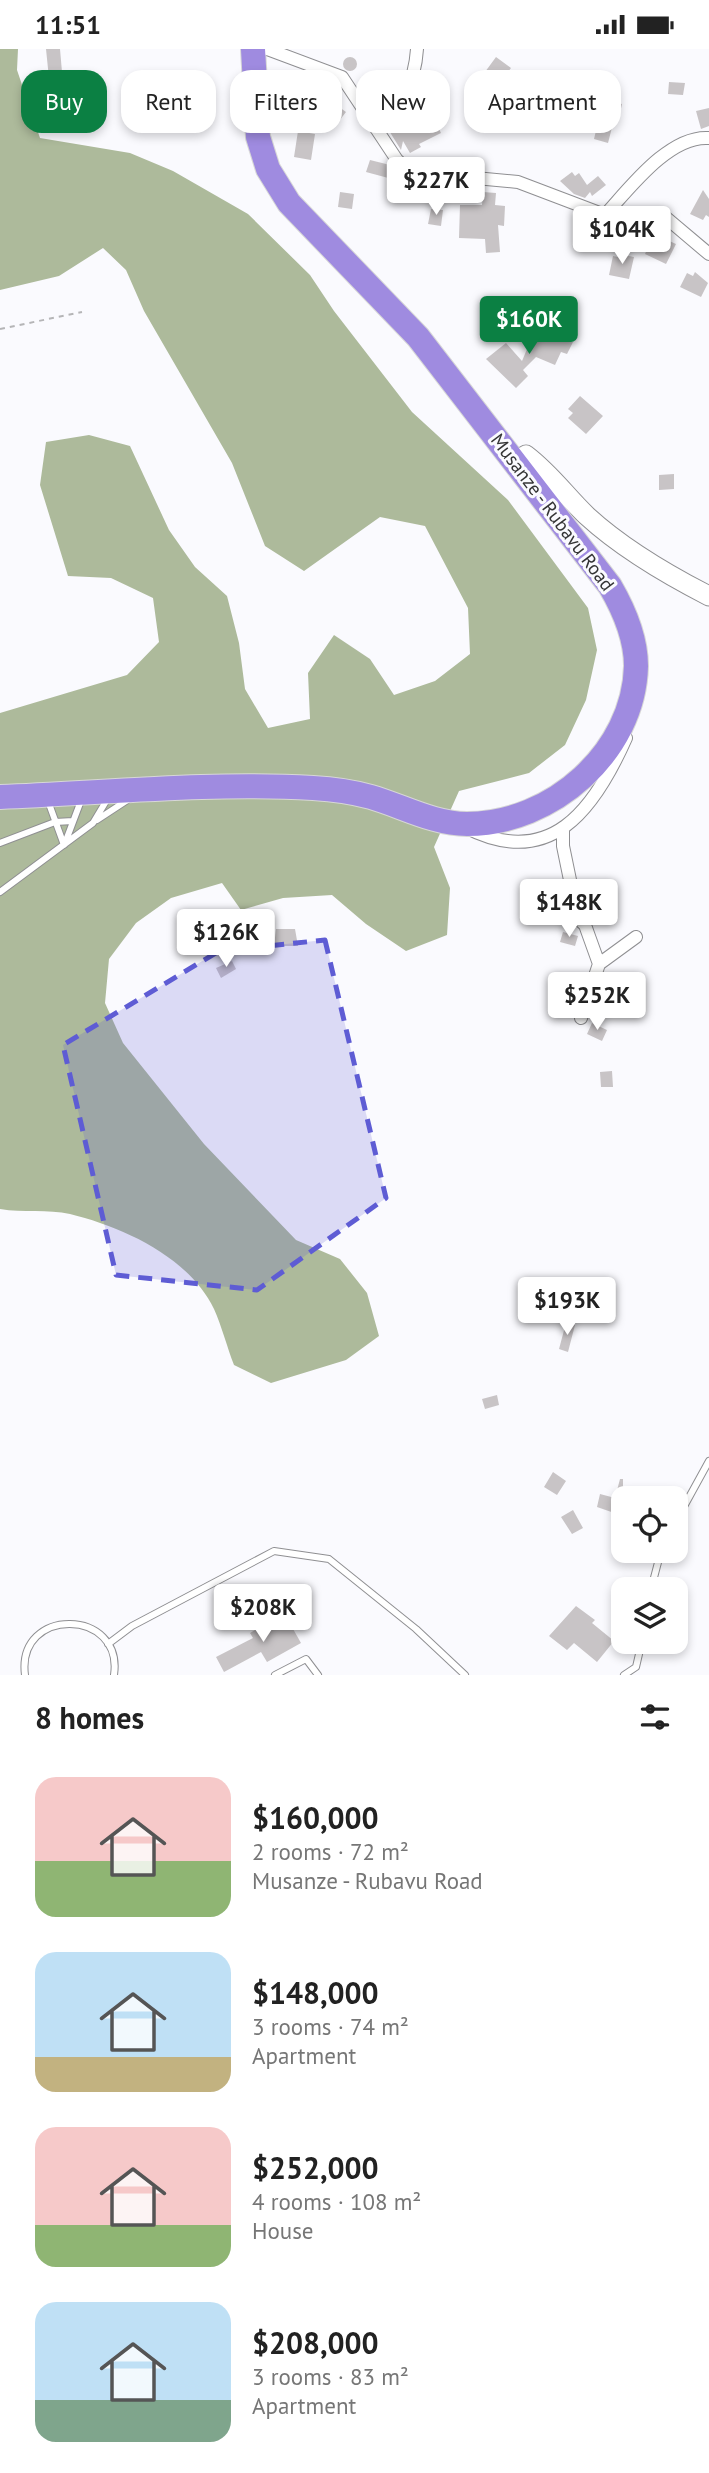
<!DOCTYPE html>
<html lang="en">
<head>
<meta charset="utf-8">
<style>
	body { margin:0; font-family:"PT Sans",sans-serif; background:#f6f6f6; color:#222; height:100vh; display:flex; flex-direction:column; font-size:26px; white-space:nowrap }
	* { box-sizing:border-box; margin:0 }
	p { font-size:23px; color:#767676 }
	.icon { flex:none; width:38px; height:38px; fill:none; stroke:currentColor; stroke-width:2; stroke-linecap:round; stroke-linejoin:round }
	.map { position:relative; height:1626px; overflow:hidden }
	.sheet { display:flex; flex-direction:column; background:#fff; flex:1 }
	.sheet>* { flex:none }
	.hud { position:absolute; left:21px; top:21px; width:668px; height:63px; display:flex; gap:14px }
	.fabs { position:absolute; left:611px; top:1437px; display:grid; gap:14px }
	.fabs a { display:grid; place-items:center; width:77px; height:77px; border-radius:14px; background:#fff; box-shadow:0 4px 10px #0003; font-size:35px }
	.price { position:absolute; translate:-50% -60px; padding:0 16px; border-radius:7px; background:#fff; color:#222; font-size:23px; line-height:46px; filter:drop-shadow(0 2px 4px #0008) }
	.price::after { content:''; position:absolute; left:50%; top:42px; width:21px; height:16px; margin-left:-10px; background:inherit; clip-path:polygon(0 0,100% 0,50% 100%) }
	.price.selected { background:#0b8043; color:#fff }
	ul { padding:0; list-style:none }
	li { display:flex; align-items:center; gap:21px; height:175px; padding:0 35px }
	li span { display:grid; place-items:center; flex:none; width:196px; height:140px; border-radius:21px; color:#555 }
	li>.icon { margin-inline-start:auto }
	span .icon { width:84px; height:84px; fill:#fffc; stroke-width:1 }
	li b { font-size:30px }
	h2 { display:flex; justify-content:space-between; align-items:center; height:84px; padding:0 35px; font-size:30px }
	.chip { padding:0 24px; border-radius:21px; background:#fff; box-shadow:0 4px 10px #0003; font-size:24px; line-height:63px }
	.chip.selected { background:#0b8043; color:#fff }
	.status { display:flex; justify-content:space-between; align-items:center; height:49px; padding:0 35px; background:#fff; direction:ltr }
	.status svg { height:19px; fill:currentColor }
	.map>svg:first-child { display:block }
</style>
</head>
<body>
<div class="status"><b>11:51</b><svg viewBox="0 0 49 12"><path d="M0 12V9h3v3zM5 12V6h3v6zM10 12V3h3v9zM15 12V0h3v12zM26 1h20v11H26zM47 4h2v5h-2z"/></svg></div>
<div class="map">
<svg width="709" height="1626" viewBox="0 0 709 1626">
	<rect width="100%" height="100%" fill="#fafafe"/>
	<!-- forest -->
	<path fill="#adba9b" d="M0,0H18L17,21L40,89L130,104L173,122L248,165L310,226L334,262L412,363L508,451L588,559L597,601L586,651L565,696L529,724L459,742L434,798L450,839L447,886L406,902L366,875L332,846L283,849L241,861L222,834L171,849L136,874L109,910L105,954L123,994L204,1095L296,1191L340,1210L367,1244L379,1287L346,1311L271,1334L234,1316C227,1298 222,1278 214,1260C189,1208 123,1178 70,1165C48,1160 23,1164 0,1160V664L127,626L159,593L153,549L111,529L68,527L40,436L46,393L89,386L130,397L169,481L195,518L227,547L239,594L245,640L268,679L310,670L308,624L334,586L370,610L394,646L435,632L470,605L468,559L425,477L380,468L304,522L265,497L232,414L144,262L126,221L103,199L59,227L0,241Z"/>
	<!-- building -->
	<path fill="#c8c4c6" d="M46,0H60L64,46L51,49Z
		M343 15a7 7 0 1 1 14 0a7 7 0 1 1-14 0Z
		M496,8L511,19L494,42L523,60L513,74L508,71L506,74L466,49Z
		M304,28L313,31L317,42L346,63L336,76L322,68L329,54L303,59L292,56L287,50L290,34Z
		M669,33L685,34L683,46L668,45Z
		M573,50L609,61L611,52L622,55L620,64L609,61L616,63L608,94L594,90L599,69L570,59Z
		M429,59L441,84L419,95L421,98L410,104L403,92L401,101L388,80Z
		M709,59V77L701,80L696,62Z
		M298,82L315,85L311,111L294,108Z
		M370,111L390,116L395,121L392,130L366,123Z
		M572,123L575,127L579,124L587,136L598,127L606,136L592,147L590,143L585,149L574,145L560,132Z
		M703,141L709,150V168L706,166L703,171L690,165Z
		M340,143L354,145L352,160L338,158Z
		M483,143L496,144L495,156L505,157L504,177L498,176L500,203L486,204L485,190L459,189L460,156H482Z
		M431,160L443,161L441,177L428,175Z
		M654,185L676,195L666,215L645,205Z
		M618,205L634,208L629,230L609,226L613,207L618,208Z
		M695,223L708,234L701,248L680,238L687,224L693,227Z
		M535,281L546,286L547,282L573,293L567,305L561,303L555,316L536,308L523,321L528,327L516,339L486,310L506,294L522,312Z
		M580,347L603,367L586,385L568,369L573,364L568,360Z
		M674,425V440L659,441V426Z
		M276,880H295L298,897H274Z
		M563,883L578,887L575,897L560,893Z
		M232,912L236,920L221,929L216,919Z
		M592,974L607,981L602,992L587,985Z
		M612,1022L613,1038H601L600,1023Z
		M566,1274L575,1276L568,1303L559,1300Z
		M497,1346L499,1356L485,1360L482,1350Z
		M553,1423L566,1432L557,1446L544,1438Z
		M620,1430H623V1467L597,1458L600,1445L615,1449Z
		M573,1461L583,1479L572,1485L561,1468Z
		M576,1557L595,1571L592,1574L614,1592L597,1613L574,1594L567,1601L549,1587Z
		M284,1564L301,1594L267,1613L261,1603L224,1623L216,1608L253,1589L250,1584Z"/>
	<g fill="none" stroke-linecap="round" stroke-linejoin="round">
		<defs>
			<path id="lane" d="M48,752L64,796
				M97,771L129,750
				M0,794L55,773L73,772
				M65,794L82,749
				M0,843L93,774L108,749
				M676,1472L709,1412
				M651,1540L661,1502
				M108,1595L132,1577L274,1502L329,1510L416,1580L465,1626
				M25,1626C16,1557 124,1559 114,1626
				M275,1626L306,1610L318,1626
				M624,1626L636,1618L642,1592"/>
			<path id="street" d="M267,0L342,28L397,111L406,119L422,124L518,133L605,166L664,167L709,205
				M376,77C403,58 415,32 417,0
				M605,166C629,140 669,86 709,89
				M465,778C550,822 594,761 626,689
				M563,779V797L570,831L569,852L575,867L585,876L599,915L581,969
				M599,915L636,888"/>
			<path id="secondary" d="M515,414L526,406C552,426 565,446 587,467C623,500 666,525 709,547"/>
			<path id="highway" d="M0,748C103,744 209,733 313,739C331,740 353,743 371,748C402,757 434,775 467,775C552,775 634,703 636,617C636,588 624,561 610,537L418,288L289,154L268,120L258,88L253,0"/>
		</defs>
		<!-- lane casing -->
		<use href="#lane" stroke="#8f8f92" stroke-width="8"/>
		<!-- street casing -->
		<use href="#street" stroke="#8f8f92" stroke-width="14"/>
		<!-- secondary casing -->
		<use href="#secondary" stroke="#8f8f92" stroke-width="21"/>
		<!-- highway casing -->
		<use href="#highway" stroke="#d7d7d7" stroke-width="26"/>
		<!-- path -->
		<path stroke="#b5b5b7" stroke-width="2" stroke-dasharray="5 5" stroke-linecap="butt" d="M0,280L82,263"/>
		<!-- lane -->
		<use href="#lane" stroke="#fff" stroke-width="6"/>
		<!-- street -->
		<use href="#street" stroke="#fff" stroke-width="12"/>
		<!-- secondary -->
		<use href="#secondary" stroke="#fff" stroke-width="19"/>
		<!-- highway -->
		<use href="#highway" stroke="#9f8be0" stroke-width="24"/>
	</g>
	<!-- marked area -->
	<path fill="#5e5cd4" fill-opacity="0.2" stroke="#5e5cd4" stroke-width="5" stroke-dasharray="14 9" stroke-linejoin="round" d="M325,891L386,1149L257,1241L116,1226L63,996L219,902Z"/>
	<g text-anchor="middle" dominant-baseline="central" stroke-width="6" stroke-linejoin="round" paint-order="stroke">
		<!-- street labels -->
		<g font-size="19" fill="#353536" stroke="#fafafe">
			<text transform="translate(553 463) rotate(53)">Musanze - Rubavu Road</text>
		</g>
	</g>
</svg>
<div class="fabs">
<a><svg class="icon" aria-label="locate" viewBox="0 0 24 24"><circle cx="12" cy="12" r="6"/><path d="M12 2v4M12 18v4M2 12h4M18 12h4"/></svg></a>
<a><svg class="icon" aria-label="layers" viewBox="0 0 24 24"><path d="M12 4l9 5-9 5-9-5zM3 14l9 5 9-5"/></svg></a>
</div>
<b class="price" style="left:436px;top:168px">$227K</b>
<b class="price" style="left:622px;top:217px">$104K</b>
<b class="price selected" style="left:529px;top:307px">$160K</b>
<b class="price" style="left:569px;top:890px">$148K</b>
<b class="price" style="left:226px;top:920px">$126K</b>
<b class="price" style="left:597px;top:983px">$252K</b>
<b class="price" style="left:567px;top:1288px">$193K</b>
<b class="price" style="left:263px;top:1595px">$208K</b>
<div class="hud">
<a class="chip selected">Buy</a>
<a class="chip">Rent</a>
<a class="chip">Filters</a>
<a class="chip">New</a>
<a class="chip">Apartment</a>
</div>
</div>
<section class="sheet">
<h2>8 homes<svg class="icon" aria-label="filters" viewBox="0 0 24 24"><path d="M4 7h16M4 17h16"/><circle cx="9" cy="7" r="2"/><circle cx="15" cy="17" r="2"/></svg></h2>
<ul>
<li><span style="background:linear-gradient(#f6c9c9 60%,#8fb573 0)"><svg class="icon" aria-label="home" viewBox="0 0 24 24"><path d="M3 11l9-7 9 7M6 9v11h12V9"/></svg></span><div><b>$160,000</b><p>2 rooms · 72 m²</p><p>Musanze - Rubavu Road</p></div></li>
<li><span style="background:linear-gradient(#bfe0f5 75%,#c2b280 0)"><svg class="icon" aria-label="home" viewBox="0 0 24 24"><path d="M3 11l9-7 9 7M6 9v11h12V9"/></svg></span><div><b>$148,000</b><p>3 rooms · 74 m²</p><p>Apartment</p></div></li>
<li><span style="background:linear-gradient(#f6c9c9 70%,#8fb573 0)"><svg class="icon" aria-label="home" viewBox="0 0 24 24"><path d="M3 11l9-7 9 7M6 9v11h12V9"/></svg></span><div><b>$252,000</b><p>4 rooms · 108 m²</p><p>House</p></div></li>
<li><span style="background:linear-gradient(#bfe0f5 70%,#7fa58c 0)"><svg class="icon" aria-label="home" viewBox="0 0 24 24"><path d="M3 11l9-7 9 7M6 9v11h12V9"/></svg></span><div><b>$208,000</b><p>3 rooms · 83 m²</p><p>Apartment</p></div></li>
</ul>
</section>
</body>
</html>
